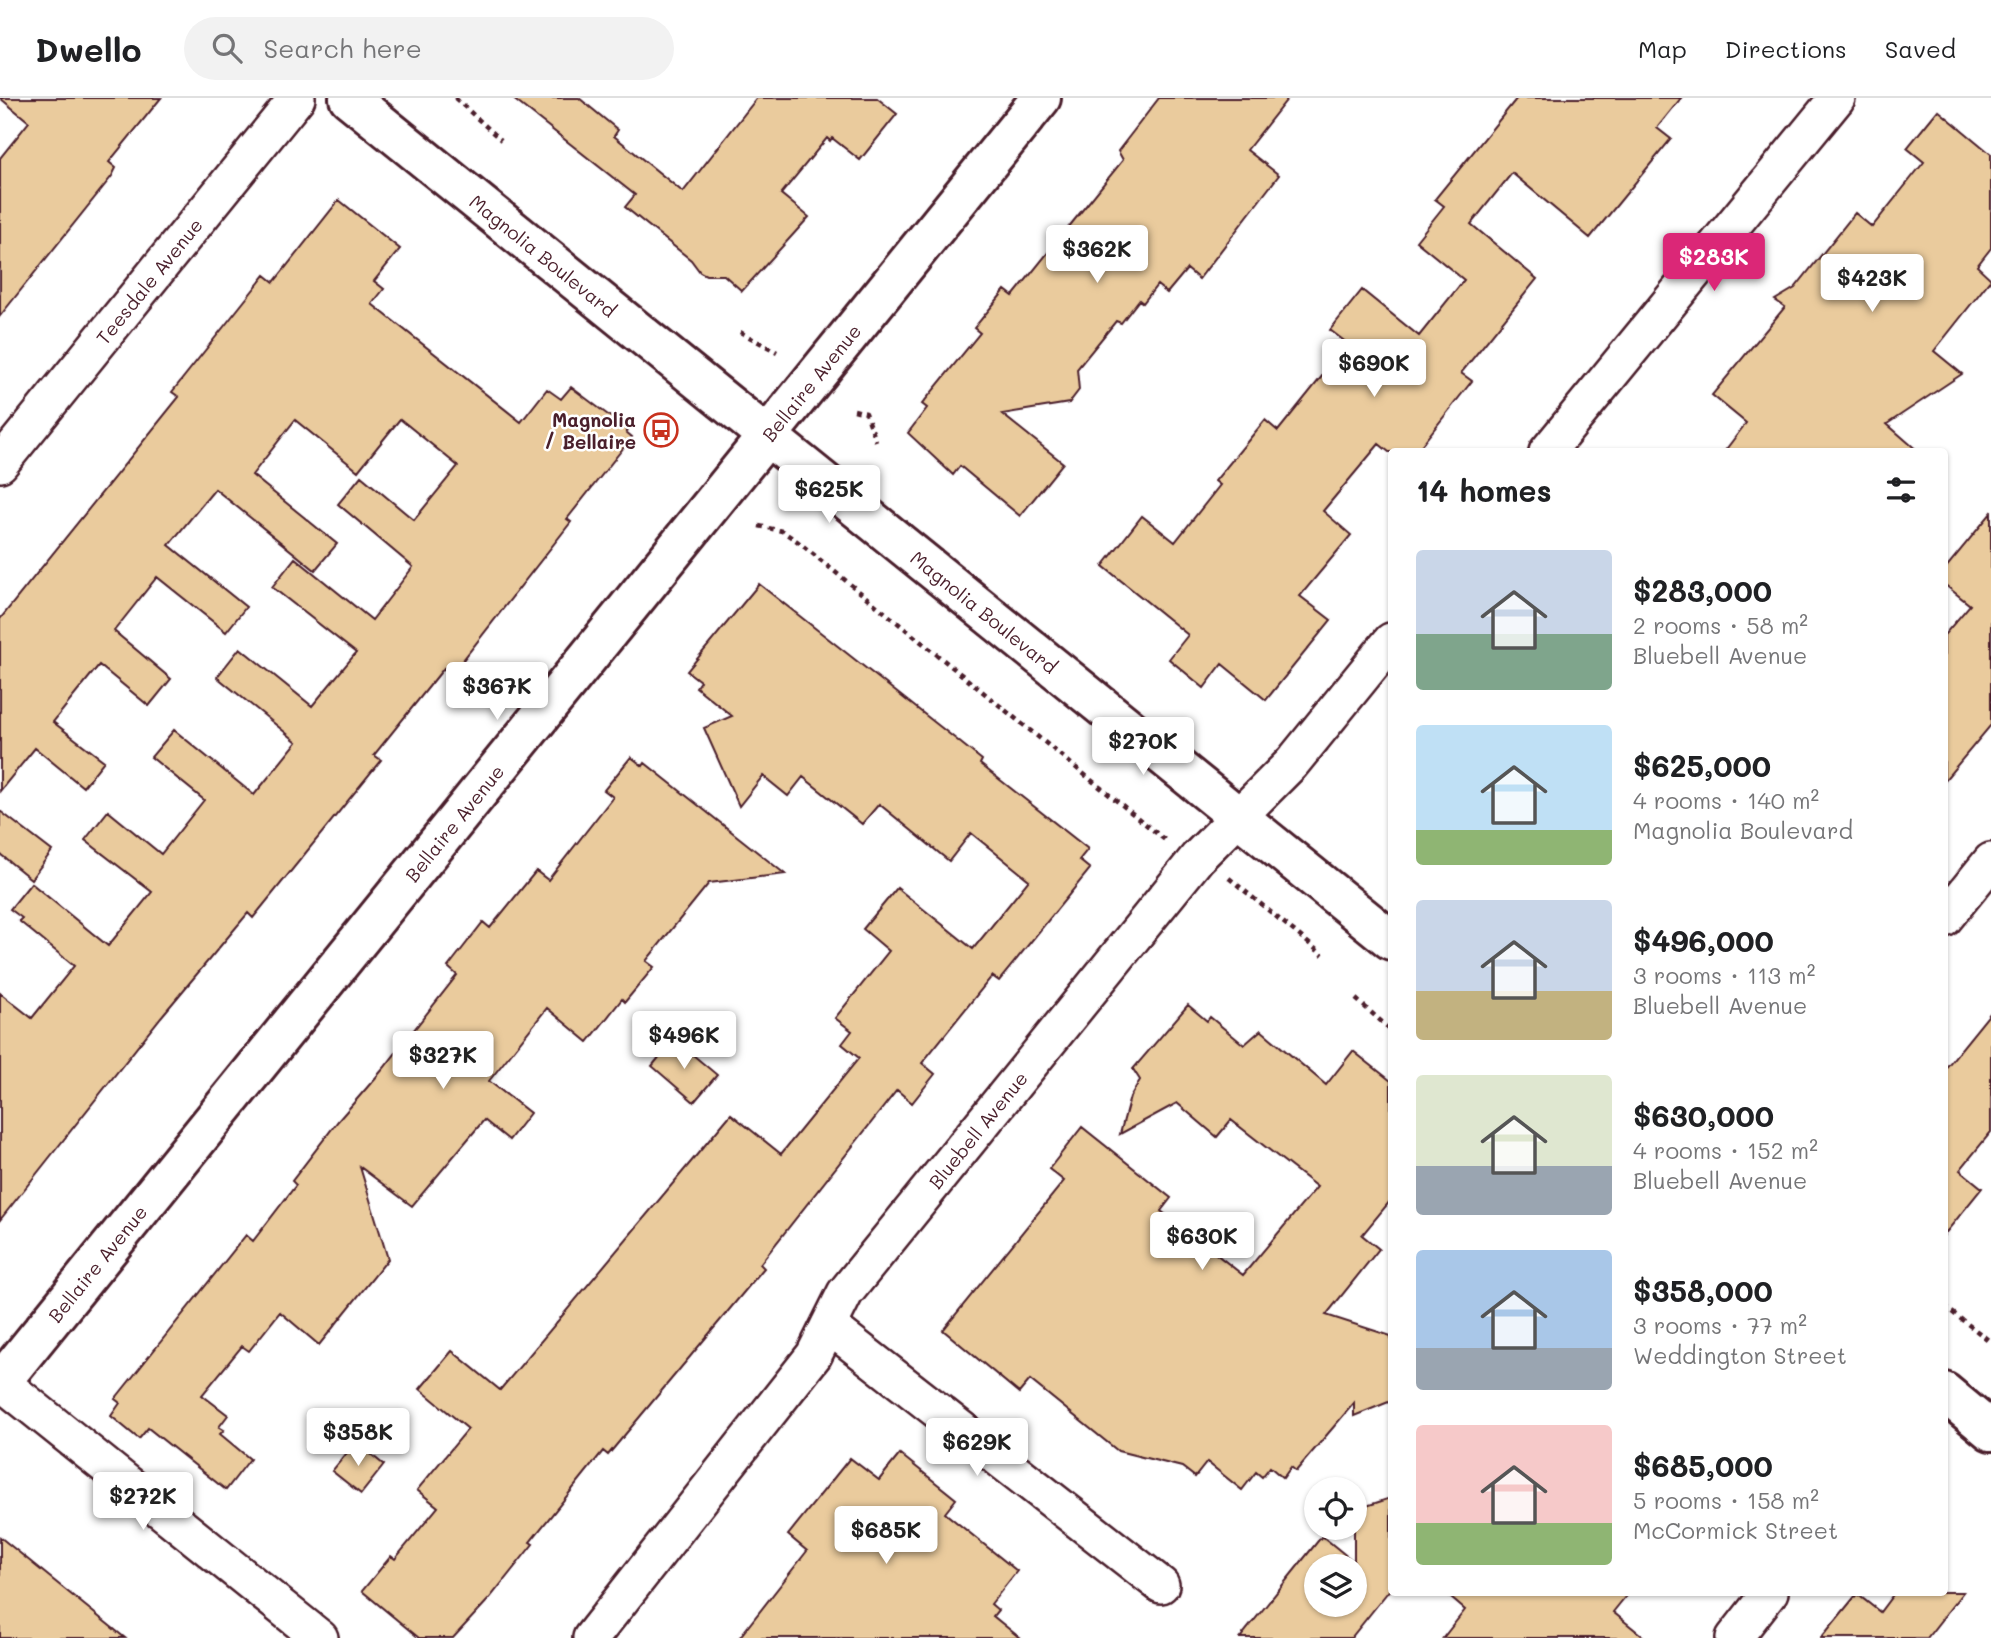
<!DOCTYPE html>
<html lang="en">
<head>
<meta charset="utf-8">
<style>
	body { margin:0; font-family:Mali,sans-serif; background:#f2f2f2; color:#202124; height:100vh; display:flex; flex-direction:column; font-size:26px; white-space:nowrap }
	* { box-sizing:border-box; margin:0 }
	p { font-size:23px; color:#757577 }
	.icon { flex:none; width:38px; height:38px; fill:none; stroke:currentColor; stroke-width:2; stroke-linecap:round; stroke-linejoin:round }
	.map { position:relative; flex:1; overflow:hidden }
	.details { position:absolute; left:1388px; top:350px; width:560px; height:1148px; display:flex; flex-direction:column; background:#fff; border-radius:7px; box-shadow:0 2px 5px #0004 }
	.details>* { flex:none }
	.buttons { position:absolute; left:1304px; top:1379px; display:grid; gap:14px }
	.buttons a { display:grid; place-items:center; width:63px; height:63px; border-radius:50%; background:#fff; box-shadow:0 2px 5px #0004; font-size:35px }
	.price { position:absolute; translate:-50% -60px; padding:0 16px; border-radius:7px; background:#fff; color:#222; font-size:23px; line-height:46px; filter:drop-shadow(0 2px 4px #0008) }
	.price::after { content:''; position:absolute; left:50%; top:42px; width:21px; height:16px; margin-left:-10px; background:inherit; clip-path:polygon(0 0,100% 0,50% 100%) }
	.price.on { background:#db2777; color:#fff }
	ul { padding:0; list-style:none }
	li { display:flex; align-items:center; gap:21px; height:175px; padding:0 28px }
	li span { display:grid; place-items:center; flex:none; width:196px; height:140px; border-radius:7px; color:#555 }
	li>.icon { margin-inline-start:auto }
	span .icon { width:84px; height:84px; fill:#fffc; stroke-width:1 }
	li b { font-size:30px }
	h2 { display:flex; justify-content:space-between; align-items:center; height:84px; padding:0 28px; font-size:30px }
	header { display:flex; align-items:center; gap:42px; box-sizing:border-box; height:98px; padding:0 35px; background:#fff; border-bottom:2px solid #e0e0e0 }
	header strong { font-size:33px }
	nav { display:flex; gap:38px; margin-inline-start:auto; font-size:24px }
	.search { width:490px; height:63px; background:#f2f2f2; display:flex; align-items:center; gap:18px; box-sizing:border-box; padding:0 24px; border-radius:38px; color:#757577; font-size:26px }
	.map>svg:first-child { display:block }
</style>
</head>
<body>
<header>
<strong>Dwello</strong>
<div class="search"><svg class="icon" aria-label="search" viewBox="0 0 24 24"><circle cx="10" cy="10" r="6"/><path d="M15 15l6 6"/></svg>Search here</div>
<nav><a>Map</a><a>Directions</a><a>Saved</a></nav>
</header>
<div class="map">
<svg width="1991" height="1540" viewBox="0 0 1991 1540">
	<rect width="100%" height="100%" fill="#fff"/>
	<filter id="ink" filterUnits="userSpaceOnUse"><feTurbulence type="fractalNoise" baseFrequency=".0143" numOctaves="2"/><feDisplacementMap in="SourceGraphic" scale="14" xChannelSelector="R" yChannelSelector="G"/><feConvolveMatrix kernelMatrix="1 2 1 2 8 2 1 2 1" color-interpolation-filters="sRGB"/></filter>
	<g filter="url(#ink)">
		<!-- building -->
		<path fill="#eacb9d" stroke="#4a1f2b" stroke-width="2" fill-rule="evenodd" d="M0,0H161L109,64L116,70L112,78L0,218V60L29,24Z
			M512,0H579L618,32L614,38L683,94L757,0H877L897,16L860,62L832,40L830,43L827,40L781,96L809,119L742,193L724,177H706L700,174L691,162L625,109L635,97Z
			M1159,0H1288L1247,52L1279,77L1199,181L1187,171L1167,195L1157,187L1143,205L1139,202L1121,225L1116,223L1077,271L1079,292L1069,305L1002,316L1063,365L1020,418L960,368L953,377L908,335L927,310L922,306L980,235L974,230L1005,192L1013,198L1059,141L1123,62L1118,53Z
			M1517,0H1681L1657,30L1671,41L1590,140L1512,75L1471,126L1537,181L1461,275L1472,283L1416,354H1389L1379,346L1323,413L1351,437L1300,498L1331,522L1266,602L1222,566L1204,590L1169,561L1188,537L1103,468L1142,418L1175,444L1220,387L1215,383L1265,322L1278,333L1348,246L1330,232L1362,192L1419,238L1464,182L1416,143L1444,108L1435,101Z
			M1938,12L1991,56V150L1977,168L1991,181L1934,253L1962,276L1887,326L1919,354H1724L1746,325L1712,297L1785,209L1775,202L1795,190L1855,115L1872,129L1924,64L1907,50Z
			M339,102L400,151L374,183L384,191L372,206L521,324L547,291L561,301L571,289L628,332L626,334L632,339L567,421L571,424L452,576L444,570L374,657L381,662L253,820L248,815L161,919L0,1122V895L32,920L74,868L19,823L22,820L10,811L31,785L108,848L152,794L85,742L108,713L161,756L204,702L151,659L174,632L254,697L297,644L217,579L240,550L312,608L356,555L272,489L295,460L372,522L413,469L338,406L361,378L414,422L458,368L400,321L358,373L295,322L252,377L337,446L315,472L215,391L169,447L246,509L226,534L157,479L114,533L171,581L149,608L99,567L53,624L104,663L83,689L35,650L0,693V521L179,299L172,294L265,177L274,184Z
			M1991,415V627L1944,683V537L1970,507L1944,486V472Z
			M759,486L957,642L982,662L980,666L1088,751L1079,762L1090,771L999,883L992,878L922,965L935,976L912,1005L897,992L760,1166L764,1170L608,1357L603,1353L530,1444L533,1446L489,1501L453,1540H419L362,1493L391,1458L395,1461L438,1409L417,1392L468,1331L420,1291L452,1253L500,1292L731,1016L781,1056L859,960L842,946L852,933L835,920L889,853L863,831L897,790L973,851L1029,782L971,735L949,763L879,706L862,726L803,679L788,698L763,678L739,708L704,630L732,618L696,589L700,583L687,573Z
			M631,659L643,668L645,665L785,776L709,785L646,863L654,869L625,904L622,901L588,944L547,910L489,983L530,1015L509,1042L484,1022L412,1108L360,1069L388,1161L319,1247L280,1214L249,1253L242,1248L202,1297L228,1317L219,1329L224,1332L220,1336L250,1361L226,1392L148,1330L139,1341L111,1318L120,1305L115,1301L246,1137L253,1143L296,1087L292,1083L338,1023L384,970L457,877L448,869L483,824L490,830L536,773L548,782L613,699L604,692Z
			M0,713L52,753L31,781L0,756Z
			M1188,907L1207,923L1210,919L1244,947L1261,932L1326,987L1353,953L1391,983V1102L1362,1137L1379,1151L1326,1217L1391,1238V1303L1354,1318V1305L1296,1373L1291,1369L1283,1380L1270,1369L1262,1379L1256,1374L1242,1392L1207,1364L1195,1379L1182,1369L1118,1353L1030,1282L1019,1295L943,1232L1064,1083L1049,1071L1082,1029L1171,1100L1161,1113L1243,1177L1317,1089L1231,1022L1217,1039L1177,1005L1120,1036L1130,999L1140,982L1133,971Z
			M1991,914V1034L1960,1072L1982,1090L1944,1137V972Z
			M674,941L717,977L694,1004L652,968Z
			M356,1344L384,1367L361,1396L332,1373Z
			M900,1356L956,1401L945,1415L1017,1473L991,1506L998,1512L993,1518L1020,1540H739L807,1453L788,1437L850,1360L879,1382Z
			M1391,1400V1490L1351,1540H1240L1322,1438L1354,1464V1412ZM1316,1468H1354V1507H1316Z
			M0,1439L125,1540H0Z
			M1444,1494H1629L1613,1514L1645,1540H1443L1465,1512Z
			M1895,1494H1963L1927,1540H1821L1857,1496L1880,1514Z"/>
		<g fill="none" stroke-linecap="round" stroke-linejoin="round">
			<defs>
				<g id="street">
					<path d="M1547,354L1837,0"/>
					<path id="s1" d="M0,366L297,0"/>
					<path d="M1944,821L1991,763"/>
					<path d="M829,1228L1161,1487"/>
					<path d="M1,1284L320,1540"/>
					<path id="s2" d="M591,1540L814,1257L845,1195L1198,759L1292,665L1391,543"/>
					<path d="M1734,1540L1770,1494"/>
				</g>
				<g id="secondary">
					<path id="s3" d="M349,0L1391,842"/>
					<path id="s4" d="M0,1285L1041,0"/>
					<path d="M1944,1294L1991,1333"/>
				</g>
			</defs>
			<!-- street casing -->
			<use href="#street" stroke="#4a1f2b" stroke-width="40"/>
			<!-- secondary casing -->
			<use href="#secondary" stroke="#4a1f2b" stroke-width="44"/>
			<!-- path -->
			<path stroke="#4a1f2b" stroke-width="4.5" stroke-dasharray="5 5" stroke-linecap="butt" d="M455,0L501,42
				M740,234L777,254
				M854,312L866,315L876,343
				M759,428L782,433L797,443L1165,742
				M1229,780L1323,857
				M1356,901L1391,932
				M1944,1208L1991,1244"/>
			<!-- street -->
			<use href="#street" stroke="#fff" stroke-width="35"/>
			<!-- secondary -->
			<use href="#secondary" stroke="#fff" stroke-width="38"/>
		</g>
	</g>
	<!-- icons -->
	<defs>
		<symbol id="bus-ring" viewBox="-11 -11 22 22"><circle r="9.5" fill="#fff" stroke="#c8321e" stroke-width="1.5"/><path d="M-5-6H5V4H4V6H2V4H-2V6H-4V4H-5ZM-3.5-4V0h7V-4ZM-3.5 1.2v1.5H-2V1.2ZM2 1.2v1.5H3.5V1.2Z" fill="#c8321e"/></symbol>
	</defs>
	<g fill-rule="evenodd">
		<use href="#bus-ring" x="642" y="313" width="38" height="38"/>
	</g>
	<g text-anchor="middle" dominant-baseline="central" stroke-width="5" stroke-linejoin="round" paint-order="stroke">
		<!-- street labels -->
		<g font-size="19" fill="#4a1f2b" stroke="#fff">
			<text stroke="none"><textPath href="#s3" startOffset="250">Magnolia Boulevard</textPath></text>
			<text stroke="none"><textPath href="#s1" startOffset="236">Teesdale Avenue</textPath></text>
			<text stroke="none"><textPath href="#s4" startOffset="1288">Bellaire Avenue</textPath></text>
			<text stroke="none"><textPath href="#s3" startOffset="817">Magnolia Boulevard</textPath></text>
			<text stroke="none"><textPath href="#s4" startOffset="721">Bellaire Avenue</textPath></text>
			<text stroke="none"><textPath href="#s2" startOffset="640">Bluebell Avenue</textPath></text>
			<text stroke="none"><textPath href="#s4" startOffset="154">Bellaire Avenue</textPath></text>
		</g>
		<!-- poi labels -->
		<g font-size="19" font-weight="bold" fill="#4a1f2b" stroke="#fff" text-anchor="end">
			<text x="636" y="321">Magnolia<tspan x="636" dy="22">/ Bellaire</tspan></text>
		</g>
	</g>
</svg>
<div class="buttons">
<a><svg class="icon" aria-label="locate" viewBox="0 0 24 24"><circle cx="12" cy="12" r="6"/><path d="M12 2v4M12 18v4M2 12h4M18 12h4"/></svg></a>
<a><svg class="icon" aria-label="layers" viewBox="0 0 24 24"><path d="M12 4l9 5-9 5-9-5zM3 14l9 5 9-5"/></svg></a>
</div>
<b class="price" style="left:1097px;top:187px">$362K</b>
<b class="price on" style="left:1714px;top:195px">$283K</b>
<b class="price" style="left:1872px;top:216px">$423K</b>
<b class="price" style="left:1374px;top:301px">$690K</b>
<b class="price" style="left:829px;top:427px">$625K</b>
<b class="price" style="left:497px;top:624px">$367K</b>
<b class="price" style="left:1143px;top:679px">$270K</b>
<b class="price" style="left:684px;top:973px">$496K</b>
<b class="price" style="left:443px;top:993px">$327K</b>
<b class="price" style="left:1202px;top:1174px">$630K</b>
<b class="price" style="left:358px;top:1370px">$358K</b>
<b class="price" style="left:977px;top:1380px">$629K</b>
<b class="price" style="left:143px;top:1434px">$272K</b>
<b class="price" style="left:886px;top:1468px">$685K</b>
<section class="details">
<h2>14 homes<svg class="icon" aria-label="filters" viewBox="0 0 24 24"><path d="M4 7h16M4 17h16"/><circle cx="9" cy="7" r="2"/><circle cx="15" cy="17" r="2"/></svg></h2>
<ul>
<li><span style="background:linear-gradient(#c9d6e8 60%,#7fa58c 0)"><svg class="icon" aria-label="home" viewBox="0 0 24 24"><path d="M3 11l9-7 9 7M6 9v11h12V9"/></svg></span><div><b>$283,000</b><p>2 rooms · 58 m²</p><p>Bluebell Avenue</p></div></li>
<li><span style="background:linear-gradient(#bfe0f5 75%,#8fb573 0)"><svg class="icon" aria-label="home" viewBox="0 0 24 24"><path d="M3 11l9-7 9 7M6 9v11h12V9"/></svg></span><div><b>$625,000</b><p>4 rooms · 140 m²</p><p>Magnolia Boulevard</p></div></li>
<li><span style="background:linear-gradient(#c9d6e8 65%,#c2b280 0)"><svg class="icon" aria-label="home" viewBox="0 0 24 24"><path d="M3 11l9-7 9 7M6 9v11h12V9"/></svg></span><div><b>$496,000</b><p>3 rooms · 113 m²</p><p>Bluebell Avenue</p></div></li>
<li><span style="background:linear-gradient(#dfe7d0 65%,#9aa5b1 0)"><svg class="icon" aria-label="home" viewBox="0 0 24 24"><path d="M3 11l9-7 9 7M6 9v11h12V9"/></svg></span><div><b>$630,000</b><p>4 rooms · 152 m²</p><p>Bluebell Avenue</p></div></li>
<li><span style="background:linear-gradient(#a9c7e8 70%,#9aa5b1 0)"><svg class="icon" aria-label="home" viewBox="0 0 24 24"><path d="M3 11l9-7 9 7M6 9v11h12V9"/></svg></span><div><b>$358,000</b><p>3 rooms · 77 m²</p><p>Weddington Street</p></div></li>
<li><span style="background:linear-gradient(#f6c9c9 70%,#8fb573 0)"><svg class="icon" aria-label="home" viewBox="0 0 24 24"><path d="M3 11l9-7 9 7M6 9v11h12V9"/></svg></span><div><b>$685,000</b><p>5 rooms · 158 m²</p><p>McCormick Street</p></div></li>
</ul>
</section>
</div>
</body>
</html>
